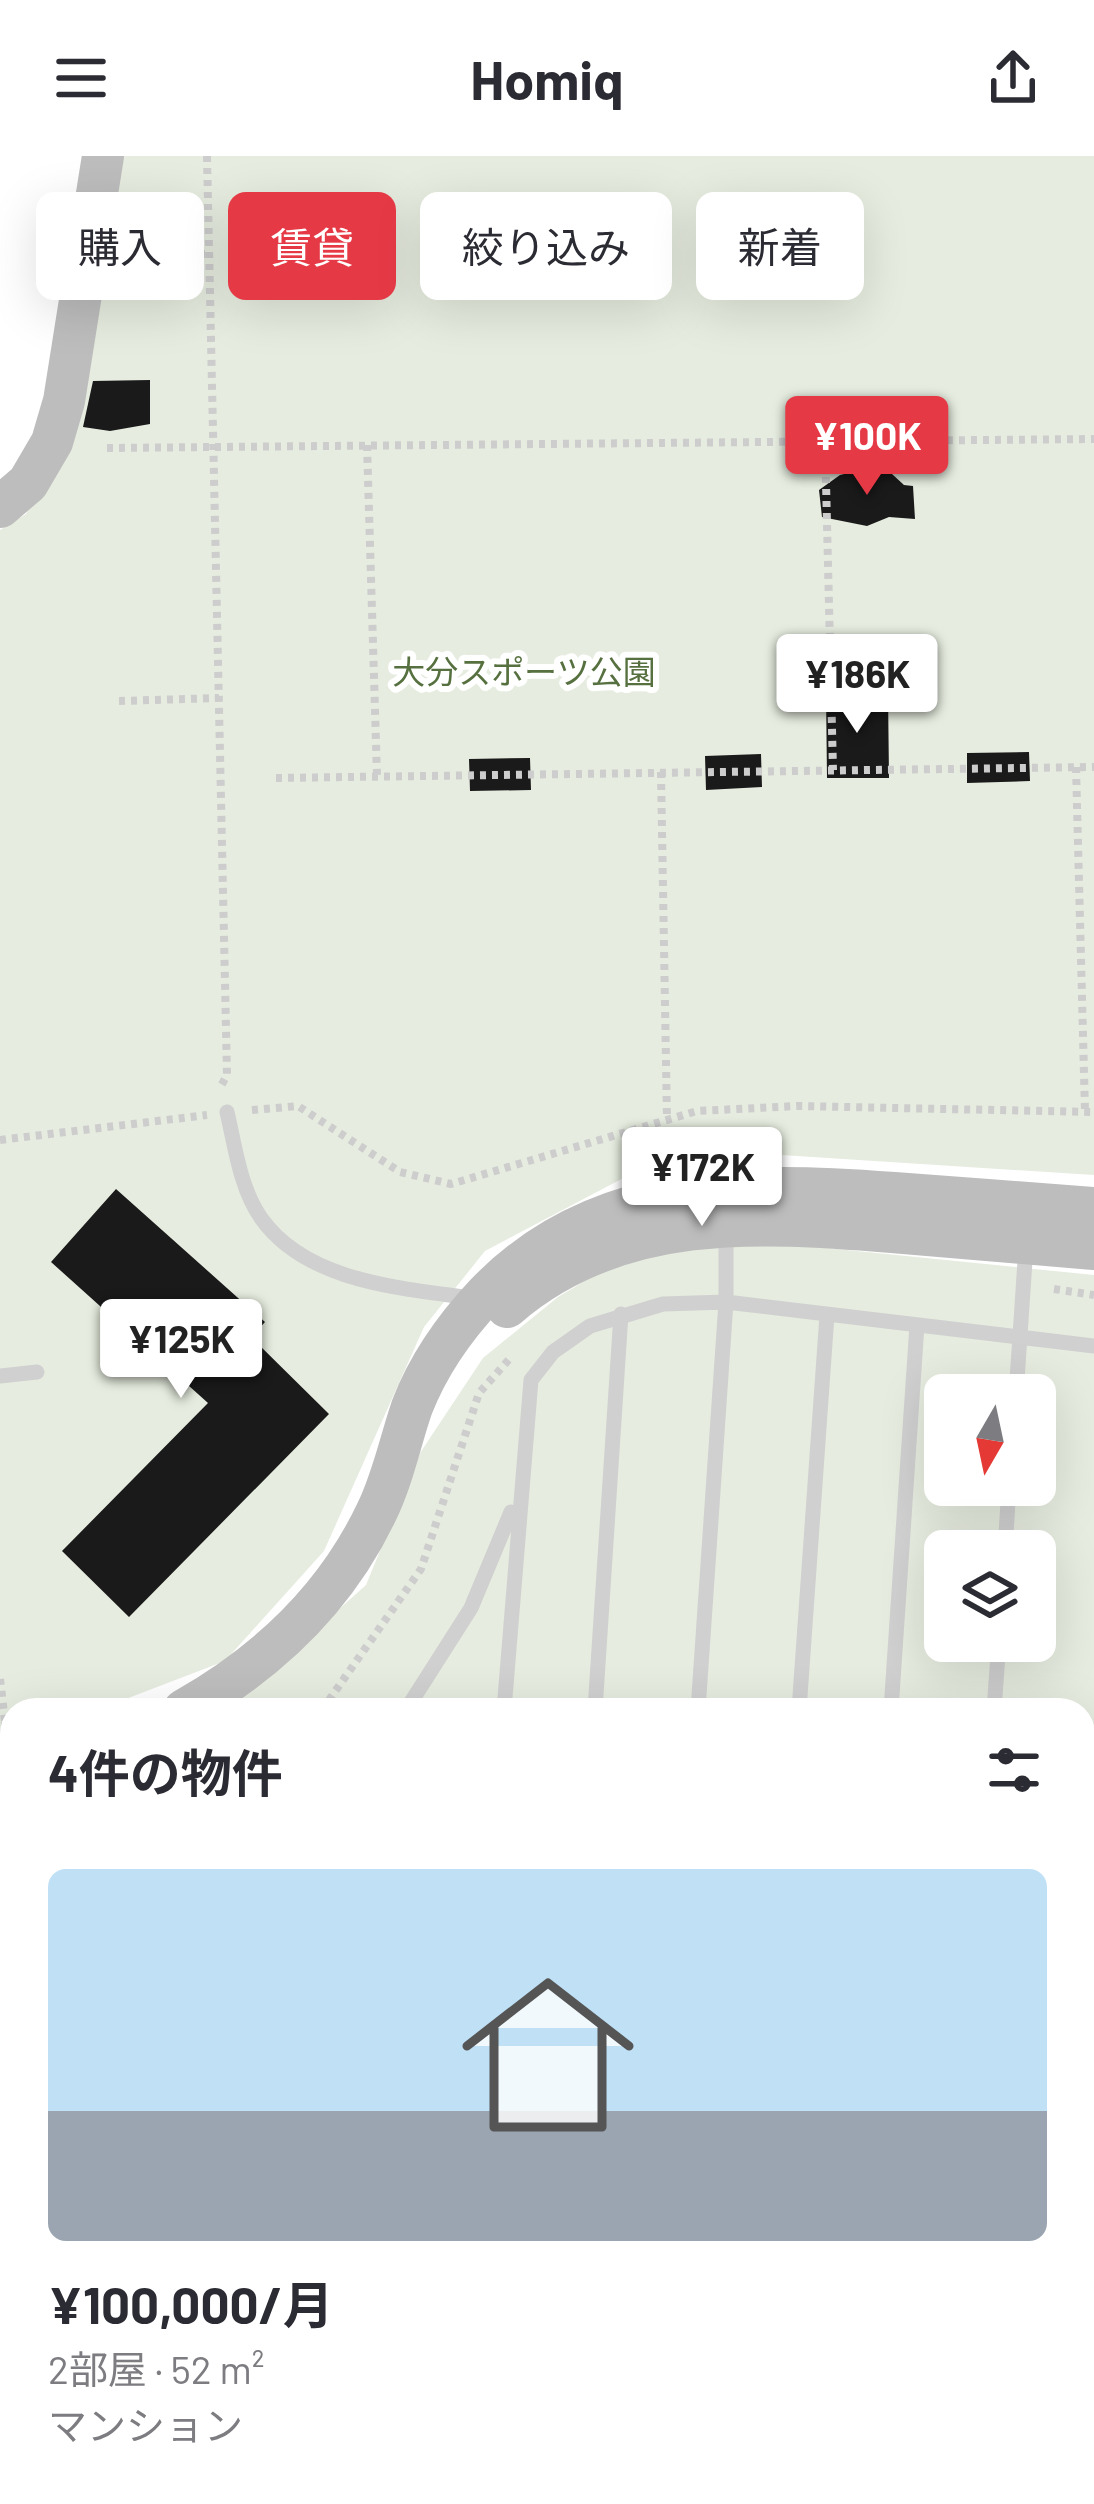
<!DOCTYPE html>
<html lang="ja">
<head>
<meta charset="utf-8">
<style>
	body { margin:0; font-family:Barlow,"Noto Sans JP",sans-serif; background:#f2f2f3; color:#2b2b33; height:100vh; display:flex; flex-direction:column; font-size:45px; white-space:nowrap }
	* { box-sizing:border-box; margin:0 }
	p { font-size:39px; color:#7c7c81 }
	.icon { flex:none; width:66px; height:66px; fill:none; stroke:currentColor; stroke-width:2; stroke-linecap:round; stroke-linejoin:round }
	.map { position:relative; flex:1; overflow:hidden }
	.sheet { position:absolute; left:0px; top:1542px; width:1095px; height:807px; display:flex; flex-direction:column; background:#fff; border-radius:36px 36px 0 0; box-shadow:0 12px 48px #0002 }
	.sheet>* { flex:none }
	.hud { position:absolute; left:36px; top:36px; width:1023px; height:108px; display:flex; gap:24px }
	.needle { width:78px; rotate:189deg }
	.fabs { position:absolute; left:924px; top:1218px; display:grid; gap:24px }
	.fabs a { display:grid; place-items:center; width:132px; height:132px; border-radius:18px; background:#fff; box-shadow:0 12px 48px #0002; font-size:60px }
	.price { position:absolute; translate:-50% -102px; padding:0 27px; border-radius:12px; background:#fff; color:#222; font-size:39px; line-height:78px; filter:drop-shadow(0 3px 6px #0008) }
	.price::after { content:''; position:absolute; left:50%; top:72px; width:36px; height:27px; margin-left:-18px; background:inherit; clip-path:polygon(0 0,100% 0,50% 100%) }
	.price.active { background:#e63946; color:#fff }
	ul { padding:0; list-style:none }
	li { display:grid; align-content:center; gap:24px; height:636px; padding:0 48px }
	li+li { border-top:3px solid #e1e1e2 }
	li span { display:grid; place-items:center; height:372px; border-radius:18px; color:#555 }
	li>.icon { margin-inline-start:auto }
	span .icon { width:216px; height:216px; fill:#fffc; stroke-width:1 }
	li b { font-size:51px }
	h2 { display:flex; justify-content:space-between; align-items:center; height:144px; padding:0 48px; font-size:51px }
	.tag { padding:0 42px; border-radius:18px; background:#fff; box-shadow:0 12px 48px #0002; font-size:42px; line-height:108px }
	.tag.active { background:#e63946; color:#fff }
	header { display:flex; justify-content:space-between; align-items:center; height:156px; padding:0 48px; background:#fff; font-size:54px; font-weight:700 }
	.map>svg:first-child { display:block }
</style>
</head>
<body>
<header><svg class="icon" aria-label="menu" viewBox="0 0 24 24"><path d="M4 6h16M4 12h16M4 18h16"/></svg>Homiq<svg class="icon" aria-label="share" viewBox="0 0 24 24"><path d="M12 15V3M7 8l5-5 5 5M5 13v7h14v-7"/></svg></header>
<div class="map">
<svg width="1094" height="2348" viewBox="0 0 1094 2348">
	<rect width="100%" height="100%" fill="#fff"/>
	<!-- green -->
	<path fill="#e6ecdf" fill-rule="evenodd" d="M110,0H1094V1019L751,997L631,1018L485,1095L424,1171L324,1395L225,1505L97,1554H12V1580L0,1582V374L26,358L56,300Z
		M756,1085L1094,1119V1969L1083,1971V1554H209L272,1513L366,1429L420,1297L483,1202L558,1141L650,1086ZM945,1239H1035V1329H945ZM945,1395H1035V1485H945Z
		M12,1587V2337H123L124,2348H0V1589Z
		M131,2337H246L247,2348H132Z"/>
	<!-- building -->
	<path fill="#1a1a1a" d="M150,224V268L110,275L83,271L93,225Z
		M865,313L892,318L904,329L913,330L915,363L889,361L867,370L822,361L819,334L840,319Z
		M826,537H888L889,622H827Z
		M1029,596L1030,625L967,627V597Z
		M761,598L762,631L706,634L705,600Z
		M530,602L531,634L470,635L469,603Z
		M116,1033L265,1166L251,1181L329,1258L129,1461L62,1395L208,1247L51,1106Z"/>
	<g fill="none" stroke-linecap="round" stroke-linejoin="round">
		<!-- secondary-tunnel -->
		<path stroke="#d6d6d6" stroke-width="42" stroke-dasharray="42 21" stroke-linecap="butt" d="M0,1622L12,1618"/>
		<!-- highway-tunnel -->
		<path stroke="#d6d6d6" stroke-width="54" stroke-dasharray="54 27" stroke-linecap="butt" d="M0,2133L12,2132
			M0,2193L12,2192
			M0,2315L12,2314"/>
		<!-- path -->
		<path stroke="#cdcdcd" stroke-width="8" stroke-dasharray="6 6" stroke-linecap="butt" d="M207,0L227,919L221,930
			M127,97L209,98
			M825,285L833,614
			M367,289L377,620
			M107,292L1094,283
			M119,545L219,542
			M1076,611L1085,956
			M661,616L667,964
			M276,622L1094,611
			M252,954L298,950L400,1016L451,1028L697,955L797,950L1094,956
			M0,984L207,959
			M1054,1133L1094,1139
			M0,1523L5,1566
			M322,1554L421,1413L479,1237L512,1200
			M1083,1691L1094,1692
			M0,1756L12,1754
			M1083,1905L1094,1910
			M72,2337L73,2348"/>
		<!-- lane -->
		<path stroke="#d0d0d0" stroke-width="15" d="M227,956C235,990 240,1032 261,1062C306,1126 401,1132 471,1142
			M0,1220L37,1216
			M1016,1239L1026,1090
			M1005,1395L1009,1329
			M406,1554L471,1452L511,1356
			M504,1554L531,1224L553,1196L590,1170L663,1148L726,1146L1094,1190
			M595,1554L621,1158
			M698,1554L726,1146V1071
			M799,1554L827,1159
			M891,1554L917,1169
			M994,1554L999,1485
			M1090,1657L1094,1594"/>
		<!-- secondary -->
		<path stroke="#bdbdbd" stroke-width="42" d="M0,351L28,327L52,286L64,245L103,0
			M507,1151C617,1056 756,1065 892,1076C959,1082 1027,1087 1094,1093
			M184,1554C267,1507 336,1442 377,1355C393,1322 400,1286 412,1251C429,1207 454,1172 486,1138C596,1023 747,1026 894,1037C961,1042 1027,1047 1094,1052"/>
		<!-- highway -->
		<path stroke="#9a9a9a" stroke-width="54" d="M1083,1992L1094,1990
			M1083,2049L1094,2048
			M1083,2212H1094
			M1083,2288H1094
			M385,2348L481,2337"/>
		<!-- path-bridge -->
		<path stroke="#cdcdcd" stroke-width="8" stroke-dasharray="6 6" stroke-linecap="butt" d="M5,1566L12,1642"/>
	</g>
	<g text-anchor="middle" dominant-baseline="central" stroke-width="12" stroke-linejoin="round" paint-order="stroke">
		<!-- park labels -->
		<g font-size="33" fill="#56703f" stroke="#fff">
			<text x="524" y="515">大分スポーツ公園</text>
		</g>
	</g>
</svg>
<div class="fabs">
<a><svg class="needle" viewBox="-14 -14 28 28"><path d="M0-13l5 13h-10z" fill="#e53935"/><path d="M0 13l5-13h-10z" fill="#7c7c81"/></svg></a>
<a><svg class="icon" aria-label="layers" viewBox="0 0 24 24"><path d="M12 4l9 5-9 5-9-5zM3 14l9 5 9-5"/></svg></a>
</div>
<b class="price active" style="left:867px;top:342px">¥100K</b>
<b class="price" style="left:857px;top:580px">¥186K</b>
<b class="price" style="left:702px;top:1073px">¥172K</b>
<b class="price" style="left:181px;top:1245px">¥125K</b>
<div class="hud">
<a class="tag">購入</a>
<a class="tag active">賃貸</a>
<a class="tag">絞り込み</a>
<a class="tag">新着</a>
</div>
<section class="sheet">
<h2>4件の物件<svg class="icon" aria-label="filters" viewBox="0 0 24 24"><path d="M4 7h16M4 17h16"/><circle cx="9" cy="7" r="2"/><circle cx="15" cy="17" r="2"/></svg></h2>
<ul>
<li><span style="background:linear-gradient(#bfe0f5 65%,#9aa5b1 0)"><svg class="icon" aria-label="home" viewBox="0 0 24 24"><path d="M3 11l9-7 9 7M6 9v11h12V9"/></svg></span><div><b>¥100,000/月</b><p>2部屋 · 52 m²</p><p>マンション</p></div></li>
</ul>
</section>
</div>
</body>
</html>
